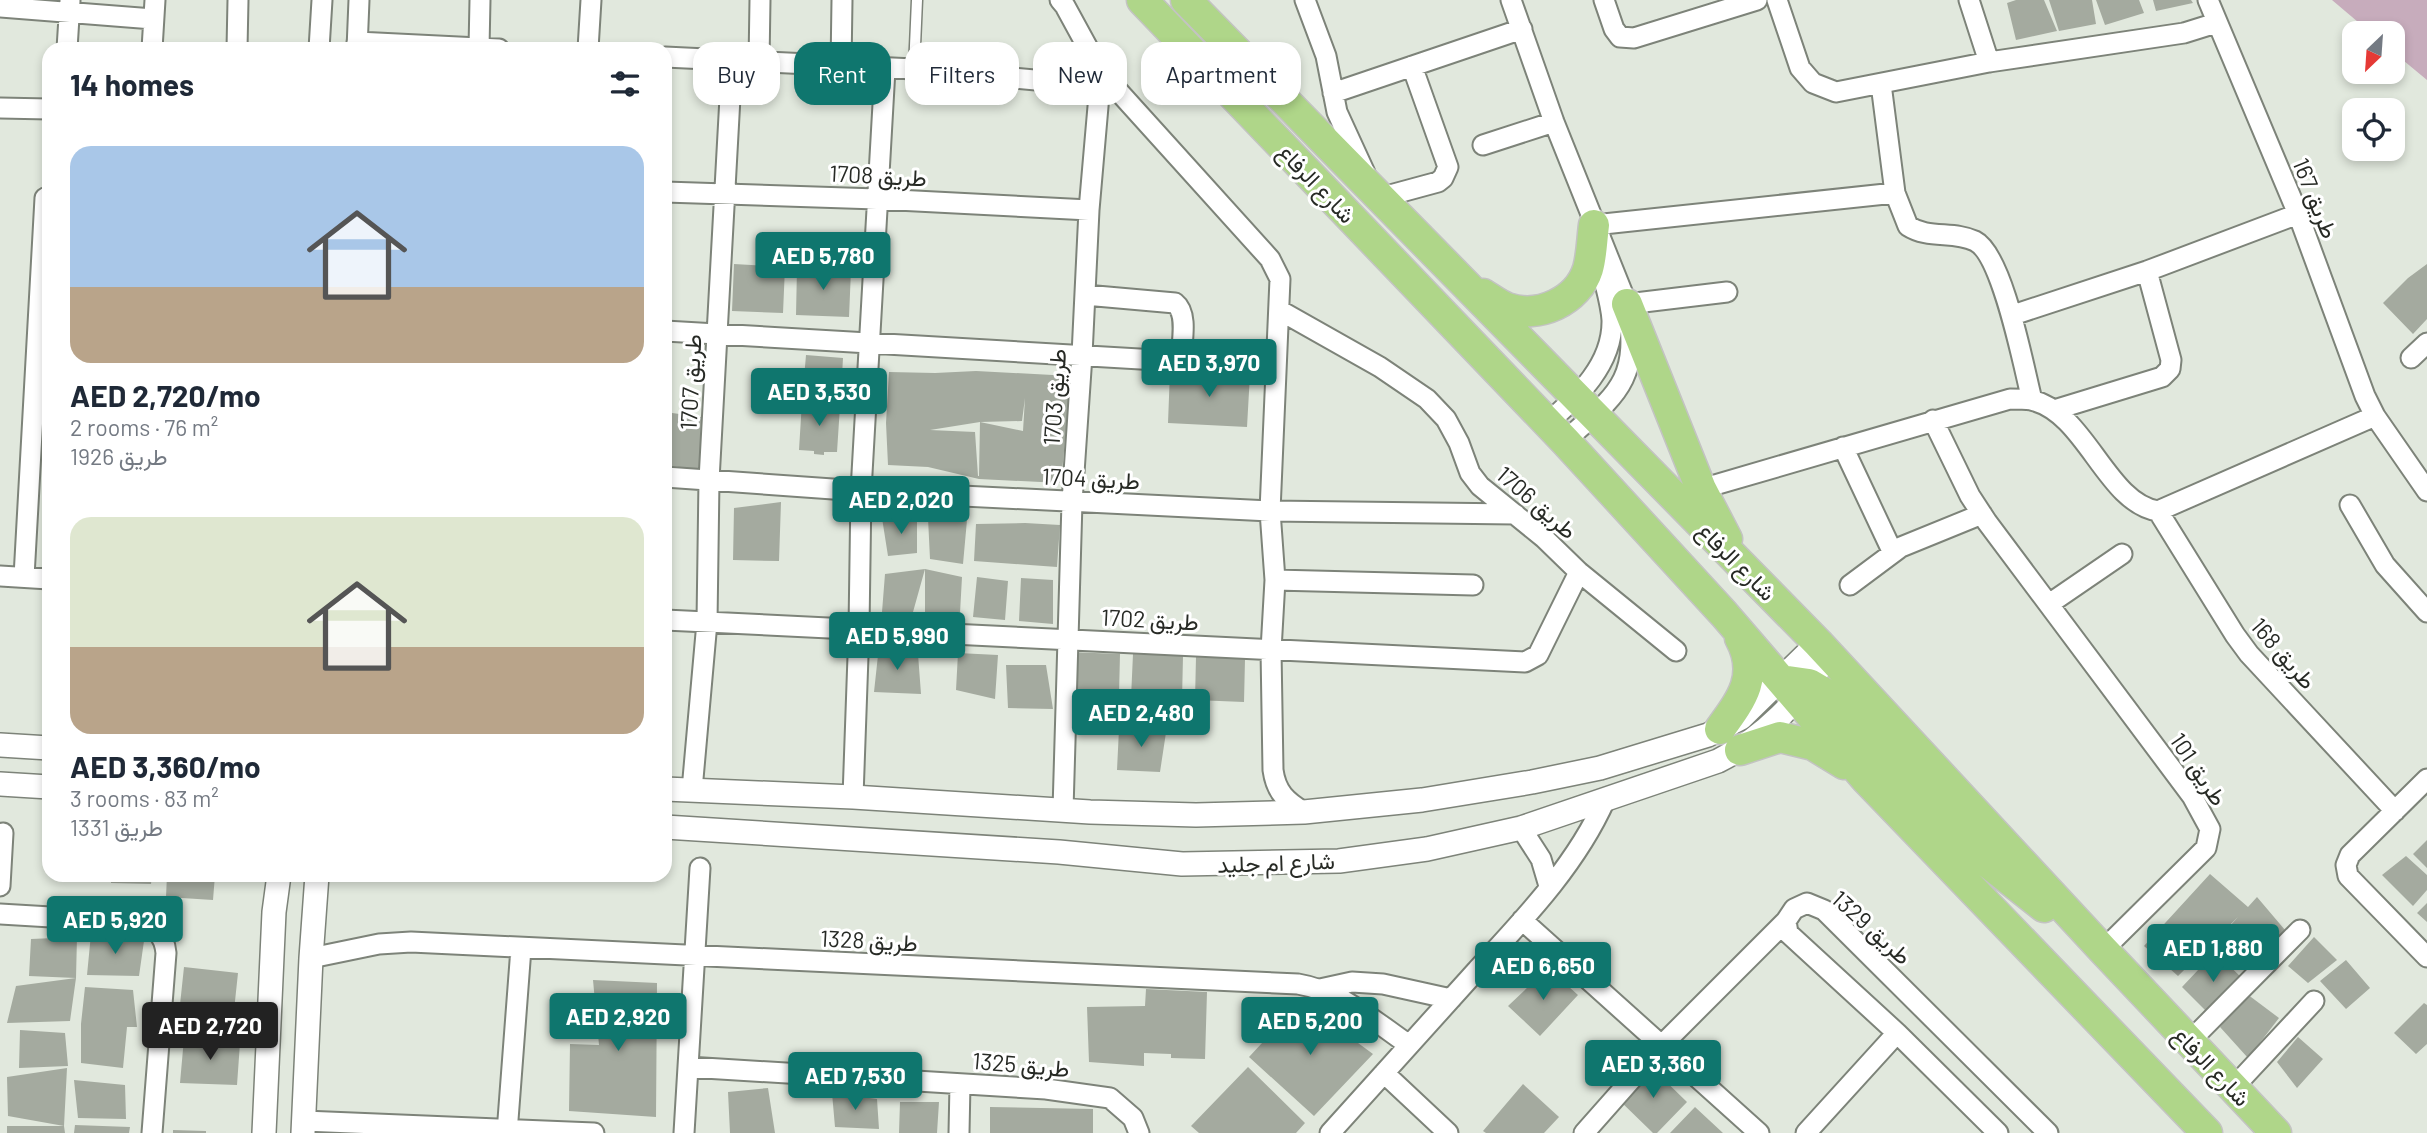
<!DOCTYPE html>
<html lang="en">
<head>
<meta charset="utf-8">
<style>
	body { margin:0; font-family:Barlow,Vazirmatn,sans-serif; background:#f6f6f7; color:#1f2937; height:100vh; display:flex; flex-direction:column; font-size:26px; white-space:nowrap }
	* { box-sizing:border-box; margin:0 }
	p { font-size:23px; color:#747a83 }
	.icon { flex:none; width:38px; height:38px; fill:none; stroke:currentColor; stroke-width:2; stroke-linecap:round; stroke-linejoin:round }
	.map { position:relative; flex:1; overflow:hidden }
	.sheet { position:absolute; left:42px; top:42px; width:630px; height:840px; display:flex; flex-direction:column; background:#fff; border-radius:21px; box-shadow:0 4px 10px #0003 }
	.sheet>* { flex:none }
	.banner { position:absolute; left:693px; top:42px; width:665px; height:63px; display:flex; gap:14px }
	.needle { width:46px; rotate:205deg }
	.tools { position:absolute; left:2342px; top:21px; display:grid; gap:14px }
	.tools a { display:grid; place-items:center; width:63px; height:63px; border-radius:14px; background:#fff; box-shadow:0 4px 10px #0003; font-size:35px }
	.price { position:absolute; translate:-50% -60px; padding:0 16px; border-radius:7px; background:#0f766e; color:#fff; font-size:23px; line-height:46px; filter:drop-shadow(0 2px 4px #0008) }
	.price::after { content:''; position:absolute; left:50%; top:42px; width:21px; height:16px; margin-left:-10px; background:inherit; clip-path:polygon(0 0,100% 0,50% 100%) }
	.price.on { background:#222; color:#fff }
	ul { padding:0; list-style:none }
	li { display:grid; align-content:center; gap:14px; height:371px; padding:0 28px }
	li span { display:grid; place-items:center; height:217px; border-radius:21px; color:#555 }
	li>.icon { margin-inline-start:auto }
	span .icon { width:126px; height:126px; fill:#fffc; stroke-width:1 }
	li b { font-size:30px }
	h2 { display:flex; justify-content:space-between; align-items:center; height:84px; padding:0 28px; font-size:30px }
	.tag { padding:0 24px; border-radius:21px; background:#fff; box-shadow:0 4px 10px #0003; font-size:24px; line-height:63px }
	.tag.on { background:#0f766e; color:#fff }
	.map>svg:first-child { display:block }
</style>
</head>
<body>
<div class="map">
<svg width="2427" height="1133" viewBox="0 0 2427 1133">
	<rect width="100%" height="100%" fill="#e1e8dd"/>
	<!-- green -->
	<path fill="#c7acbc" d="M2332,0H2427V80L2392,51V33H2371Z"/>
	<!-- building -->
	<path fill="#a4aa9f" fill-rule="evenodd" d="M2016,0H2044L2057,31L2016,40L2007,3Z
		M2049,0H2092L2096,24L2059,31Z
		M2096,0H2139L2144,13L2105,25Z
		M2153,0H2191L2193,3L2156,11Z
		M734,264L785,267L783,313L732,311Z
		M2427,264V319L2413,334L2383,303L2408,278Z
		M797,268L851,270L849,317L796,315Z
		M806,355L843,358L841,393L803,390Z
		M976,371L1071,376L1061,483L979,479L928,467L888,465L886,423L889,372L935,373ZM1025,398L1023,431L980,422L1022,421ZM980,422L979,476H978L975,432L930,430Z
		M1170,371L1250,374L1247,427L1168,423Z
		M802,401L840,406L837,452H824V455L814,454V451L799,450Z
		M665,412L701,417L700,470L665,465Z
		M781,502L779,561L733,560L734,508Z
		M882,518H917V553L888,556Z
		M928,518L967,520L963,564L930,559Z
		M1025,523L1060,525L1057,567L974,561L976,524Z
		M925,569L913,612H882L885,574Z
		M925,569L962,577L960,613L925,615Z
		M977,577L1008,581L1005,620L973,617Z
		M1021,578L1053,580V624L1019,621Z
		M879,646L918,654L921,694L874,692Z
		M1069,652L1120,654L1119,695L1068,693Z
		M958,653L998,655L995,699L956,690Z
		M1133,654L1183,656L1182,700L1131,698Z
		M1196,657L1245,659L1244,702L1195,700Z
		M1006,665H1046L1053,709L1008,708Z
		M1167,726L1160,772L1117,770L1119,729Z
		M2427,840V868L2413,854Z
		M2406,856L2427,875V890L2413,906L2382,875Z
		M2210,874L2248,907L2257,897L2285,930L2248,966L2220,937L2238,917L2178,976L2144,946Z
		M111,875H152L151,884L111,883Z
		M167,875H215L213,900L166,897Z
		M2427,903V922L2417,913Z
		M91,934L144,941L139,976L87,975Z
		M77,937L76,978L29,976L31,939Z
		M2314,937L2337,960L2308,983L2288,966Z
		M2215,952L2243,979L2211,1016L2182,987Z
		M2346,960L2370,988L2346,1009L2320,981Z
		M184,967L238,973L233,1020L179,1014Z
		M1548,968L1578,995L1540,1036L1508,1006Z
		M76,978L70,1021L7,1023L16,986Z
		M593,980L657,983L656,1117L569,1111L570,1044L599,1045Z
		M85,987L133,990L137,1027H127L123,1068L81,1063V1024Z
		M1146,989L1207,992L1205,1059L1171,1058V1054L1144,1053V1066L1089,1062L1087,1007L1145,1006Z
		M2247,994L2279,1018L2248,1058L2220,1027Z
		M1301,1001L1373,1054L1314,1116L1249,1057Z
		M2424,1003L2427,1005V1044L2416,1054L2394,1033Z
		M20,1030L65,1033L68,1066L19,1068Z
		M2298,1037L2323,1059L2297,1088L2277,1062Z
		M184,1038L240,1043L237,1085L180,1083Z
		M1650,1066L1687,1102L1657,1133H1653L1618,1099Z
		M1248,1067L1305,1123L1296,1133H1199L1191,1126Z
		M67,1068L64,1126L8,1116L7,1077Z
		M74,1080L125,1085L126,1119L78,1118Z
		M1523,1084L1559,1117L1544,1133H1486L1483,1131Z
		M768,1088L775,1133H730L728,1092Z
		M832,1093L877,1099L879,1129L835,1127Z
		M900,1102H939L937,1133H899Z
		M990,1107L1093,1109V1133H990Z
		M1695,1107L1723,1133H1670Z
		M75,1125L130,1127L129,1133H74Z
		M7,1126H64L65,1133H7Z
		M173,1130L206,1131V1133H173Z"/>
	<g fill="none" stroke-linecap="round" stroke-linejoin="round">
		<defs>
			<path id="service" d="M914,69L917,0"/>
			<path id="minor" d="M1060,0L1065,6L1101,72L1270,259L1280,279L1270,511L1275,580L1271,650L1273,770C1276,792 1286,801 1304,812
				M1305,0L1326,56L1337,112L1365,173
				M1511,0L1554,122L1627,304C1641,381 1617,394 1565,441
				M1604,0L1614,29L1620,37L1634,38L1757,0
				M1777,0L1800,68L1813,83L1836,92L1989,62L2184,33L2216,23
				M1969,0L1989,62
				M2208,0L2298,214L2365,396L2375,416L2427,491
				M0,7L153,19
				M357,42L499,49
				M479,48L480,0
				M67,49L70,1
				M152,49L155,0
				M237,49L238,0
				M319,49L322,0
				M357,49L359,0
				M588,49L591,0
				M665,57L914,69L1101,86
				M759,62L760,0
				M841,66L842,0
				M1881,84L1895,193L1908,226C1928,239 1954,231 1975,241C2003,255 2024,369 2032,400
				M1333,93L1522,29
				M0,108L49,109
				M1483,145L1554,122
				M665,192L877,199L1089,210
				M1379,198L1438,182L1443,178L1448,167L1412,66
				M1594,225L1895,193
				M1085,295L1175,303C1189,314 1181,345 1181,361
				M1627,304L1727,292
				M1279,310L1380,367L1427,399L1446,419L1459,443L1470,473L1480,486L1544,538L1579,572L1676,651
				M2013,315L2147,271L2298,214
				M665,331L1276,367
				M2411,358L2427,343
				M2054,410L2162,377L2170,369L2171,360L2147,271
				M1933,420L1970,496L1987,522L2192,796L2210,829L2206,848L2103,950
				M1547,423C1578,397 1613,364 1612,320C1611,301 1603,280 1600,261
				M1843,447L1893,553
				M665,477L861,491L1270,511L1515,514
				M1701,489L2010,399C2017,399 2025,399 2031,400C2086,412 2106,503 2158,511
				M2350,505L2385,565L2427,612
				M2158,511L2235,635L2249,654L2395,811
				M2158,511L2375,416
				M0,576L49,579
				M24,577L45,198
				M1275,580L1473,585
				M1850,585L1901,547L1982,514
				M2049,604L2122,554
				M665,620L1525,662L1538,655L1579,572
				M2427,779L2350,855L2346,865L2348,876L2427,957
				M692,790L707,622L709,480L732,61
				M853,797L859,628L861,491L885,69
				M1063,810L1072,502L1082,355L1089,210L1101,72
				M1521,828L1541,859L1549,886
				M0,886L3,833
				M0,914L135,922C154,926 164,933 166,953L152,1133
				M1522,920L1759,1133
				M311,958L379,944L411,942L1298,984C1341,991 1374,1021 1409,1045
				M1320,989L1352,982L1383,984L1451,999
				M2189,1042L2300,930
				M688,1067L1046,1089L1110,1098L1133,1118L1139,1133
				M1384,1073L1448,1133
				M2233,1088L2314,1001
				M304,1121L594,1133
				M507,1133L521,948
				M684,1133L700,868
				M959,1133L960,1084
				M1330,1133C1379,1078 1428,1024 1477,970C1525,918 1576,865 1605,800
				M1584,1133L1661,1046L1786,921
				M1806,1133L1897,1033
				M1998,1133L1897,1033L1788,933L1786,921L1794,909L1807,903L1824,910L2048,1133"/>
			<path id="tertiary" d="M0,745L49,748
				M0,784L49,787
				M665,789L853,797L1090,812L1196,815L1304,812L1422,800L1532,782L1600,768L1708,735L1741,718L1818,643
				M665,827L1059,852L1182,864L1339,861L1427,849L1521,828L1718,761C1764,738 1802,699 1828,654
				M264,1133L274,912L279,875
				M303,1133L311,958L317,875"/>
			<path id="primary" d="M1142,0L1565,441L1724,614L1865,778L2207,1133
				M1186,0L1818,643L2103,950L2276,1133
				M1483,294C1491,299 1499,305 1507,308C1539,319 1578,301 1588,269C1592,255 1592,240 1594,225
				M1627,304L1701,489L1727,539
				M1781,680L1809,684L1826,694L1982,858L2044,907
				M1720,729C1742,699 1760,675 1740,638
				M1740,750L1780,737L1813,745L1844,764"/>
		</defs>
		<!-- service casing -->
		<use href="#service" stroke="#7d8379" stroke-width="13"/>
		<!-- minor casing -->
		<use href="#minor" stroke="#7d8379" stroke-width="23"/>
		<!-- tertiary casing -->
		<use href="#tertiary" stroke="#7d8379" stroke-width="26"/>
		<!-- primary casing -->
		<use href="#primary" stroke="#c3c3c2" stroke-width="33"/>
		<!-- service -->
		<use href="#service" stroke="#fff" stroke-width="10"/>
		<!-- minor -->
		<use href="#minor" stroke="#fff" stroke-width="19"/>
		<!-- tertiary -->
		<use href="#tertiary" stroke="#fff" stroke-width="23"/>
		<!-- primary -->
		<use href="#primary" stroke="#afd689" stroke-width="30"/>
	</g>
	<g text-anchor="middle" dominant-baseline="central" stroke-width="6" stroke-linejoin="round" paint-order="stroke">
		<!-- street labels -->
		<g font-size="23" fill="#272a25" stroke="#fff">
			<text transform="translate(878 175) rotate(3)">طريق 1708</text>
			<text transform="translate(1317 183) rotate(46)">شارع الرفاع</text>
			<text transform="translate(2316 198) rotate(68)">طريق 167</text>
			<text transform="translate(690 382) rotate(-87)">طريق 1707</text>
			<text transform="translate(1054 397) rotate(-86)">طريق 1703</text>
			<text transform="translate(1091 478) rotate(3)">طريق 1704</text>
			<text transform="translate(1537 502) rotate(41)">طريق 1706</text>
			<text transform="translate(1737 561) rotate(45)">شارع الرفاع</text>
			<text transform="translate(1150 619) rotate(3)">طريق 1702</text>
			<text transform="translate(2284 653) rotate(49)">طريق 168</text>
			<text transform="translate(2199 769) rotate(56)">طريق 101</text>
			<text transform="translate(1276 862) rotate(-2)">شارع ام جليد</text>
			<text transform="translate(1872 927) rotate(42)">طريق 1329</text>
			<text transform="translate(869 940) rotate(3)">طريق 1328</text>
			<text transform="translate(1021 1064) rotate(5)">طريق 1325</text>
			<text transform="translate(2212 1066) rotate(46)">شارع الرفاع</text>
		</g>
	</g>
</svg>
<div class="tools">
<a><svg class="needle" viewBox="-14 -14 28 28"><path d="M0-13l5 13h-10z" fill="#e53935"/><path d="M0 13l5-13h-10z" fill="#747a83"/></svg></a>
<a><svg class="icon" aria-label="locate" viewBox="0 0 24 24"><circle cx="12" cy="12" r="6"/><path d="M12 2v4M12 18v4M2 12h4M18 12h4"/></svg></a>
</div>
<b class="price" style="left:823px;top:292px">AED 5,780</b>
<b class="price" style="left:1209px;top:399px">AED 3,970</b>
<b class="price" style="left:819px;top:428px">AED 3,530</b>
<b class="price" style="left:901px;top:536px">AED 2,020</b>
<b class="price" style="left:897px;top:672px">AED 5,990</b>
<b class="price" style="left:1141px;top:749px">AED 2,480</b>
<b class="price" style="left:115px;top:956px">AED 5,920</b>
<b class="price" style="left:2213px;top:984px">AED 1,880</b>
<b class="price" style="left:1543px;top:1002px">AED 6,650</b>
<b class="price" style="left:618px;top:1053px">AED 2,920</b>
<b class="price" style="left:1310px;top:1057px">AED 5,200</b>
<b class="price on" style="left:210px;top:1062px">AED 2,720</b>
<b class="price" style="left:1653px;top:1100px">AED 3,360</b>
<b class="price" style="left:855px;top:1112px">AED 7,530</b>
<div class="banner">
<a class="tag">Buy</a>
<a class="tag on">Rent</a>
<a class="tag">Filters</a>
<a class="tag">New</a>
<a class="tag">Apartment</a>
</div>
<section class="sheet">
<h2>14 homes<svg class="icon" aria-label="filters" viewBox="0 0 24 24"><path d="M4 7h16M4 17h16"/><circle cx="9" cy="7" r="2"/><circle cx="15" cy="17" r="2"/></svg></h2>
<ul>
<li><span style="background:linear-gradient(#a9c7e8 65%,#b9a48a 0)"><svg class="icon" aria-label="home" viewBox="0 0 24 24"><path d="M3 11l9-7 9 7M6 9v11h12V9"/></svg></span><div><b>AED 2,720/mo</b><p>2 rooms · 76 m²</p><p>طريق 1926</p></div></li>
<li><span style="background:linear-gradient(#dfe7d0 60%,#b9a48a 0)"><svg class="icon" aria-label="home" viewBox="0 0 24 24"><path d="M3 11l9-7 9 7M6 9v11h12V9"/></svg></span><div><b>AED 3,360/mo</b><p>3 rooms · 83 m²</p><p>طريق 1331</p></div></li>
</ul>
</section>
</div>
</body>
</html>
